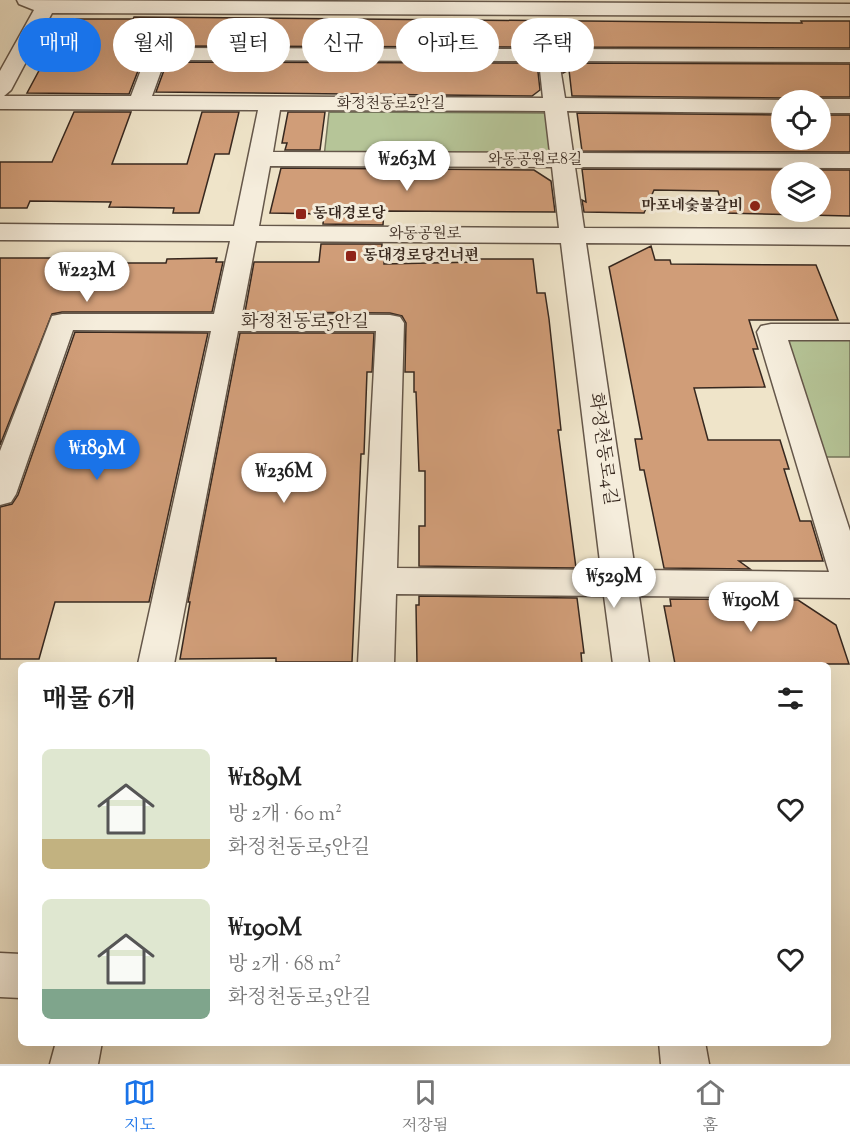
<!DOCTYPE html>
<html lang="ko">
<head>
<meta charset="utf-8">
<style>
	body { margin:0; font-family:"Sorts Mill Goudy","Noto Serif KR",serif; background:#f2f2f2; color:#222; height:100vh; display:flex; flex-direction:column; font-size:22px; white-space:nowrap }
	* { box-sizing:border-box; margin:0 }
	p { font-size:20px; color:#767676 }
	.icon { flex:none; width:33px; height:33px; fill:none; stroke:currentColor; stroke-width:2; stroke-linecap:round; stroke-linejoin:round }
	.map { position:relative; flex:1; overflow:hidden }
	.drawer { position:absolute; left:18px; top:662px; width:813px; height:384px; display:flex; flex-direction:column; background:#fff; border-radius:9px; box-shadow:0 6px 24px #0002 }
	.drawer>* { flex:none }
	.hud { position:absolute; left:18px; top:18px; width:814px; height:54px; display:flex; gap:12px }
	.fabs { position:absolute; left:771px; top:90px; display:grid; gap:12px }
	.fabs a { display:grid; place-items:center; width:60px; height:60px; border-radius:50%; background:#fff; box-shadow:0 6px 24px #0002; font-size:30px }
	.price { position:absolute; translate:-50% -51px; padding:0 14px; border-radius:21px; background:#fff; color:#222; font-size:20px; line-height:39px; filter:drop-shadow(0 2px 3px #0008) }
	.price::after { content:''; position:absolute; left:50%; top:36px; width:18px; height:14px; margin-left:-9px; background:inherit; clip-path:polygon(0 0,100% 0,50% 100%) }
	.price.selected { background:#1a73e8; color:#fff }
	ul { padding:0; list-style:none }
	li { display:flex; align-items:center; gap:18px; height:150px; padding:0 24px }
	li span { display:grid; place-items:center; flex:none; width:168px; height:120px; border-radius:9px; color:#555 }
	li>.icon { margin-inline-start:auto }
	span .icon { width:72px; height:72px; fill:#fffc; stroke-width:1 }
	li b { font-size:26px }
	h2 { display:flex; justify-content:space-between; align-items:center; height:72px; padding:0 24px; font-size:26px }
	.chip { padding:0 21px; border-radius:27px; background:#fff; box-shadow:0 6px 24px #0002; font-size:21px; line-height:54px }
	.chip.selected { background:#1a73e8; color:#fff }
	.dock { display:flex; justify-content:space-around; align-items:center; height:84px; border-top:2px solid #e0e0e0; background:#fff; font-size:16px; color:#767676 }
	.dock a { display:grid; justify-items:center; gap:3px }
	.dock .selected { color:#1a73e8 }
	.map>svg:first-child { display:block }
</style>
</head>
<body>
<div class="map">
<svg width="850" height="1064" viewBox="0 0 850 1064">
	<rect width="100%" height="100%" fill="#efe4c9"/>
	<filter id="stains"><feTurbulence type="fractalNoise" baseFrequency=".00333" numOctaves="4"/><feColorMatrix values="0 0 0 0 .2 0 0 0 0 .09 0 0 0 0 .02 0 0 0 .5 -.17"/></filter>
	<radialGradient id="worn" r=".72"><stop offset=".6" stop-color="#630" stop-opacity="0"/><stop offset="1" stop-color="#630" stop-opacity=".3"/></radialGradient>
	<!-- green -->
	<path fill="#b6c598" stroke="#76765c" stroke-width="1.5" d="M329,112L547,113L554,158L324,157Z
		M778,336H850V457H816Z"/>
	<!-- building -->
	<path fill="#d09d78" stroke="#37281f" stroke-width="1.5" fill-rule="evenodd" d="M134,17L802,23L801,21H850V48L559,47L552,27L536,28L533,33L534,47L157,46L149,48L145,53L129,94L27,93L64,24L76,19H133Z
		M167,62L537,63L540,90L532,96L156,92Z
		M562,63L850,64V97H820L814,100H788L786,98L575,96H572L569,70L563,73Z
		M74,112H131L112,164H187L202,112H239L229,154H215L199,213H173L174,208L109,207L111,202L30,201L27,208H0V162H52Z
		M288,112H325L320,150H285L287,143H282Z
		M577,113L782,115V140H820V115H850V152L582,151Z
		M281,168L534,170L551,181L555,212L384,211L383,225L323,224L324,214L270,213Z
		M582,169L850,170V216L724,213L718,191L654,190L644,213L584,212L582,200L586,202ZM782,172H820V212H782Z
		M321,244H382L381,259H384V264L477,262V259H533L537,293H545L549,319L561,430H558L576,568L419,566V526H425V471H419L416,392H414V372H405L406,323L402,316L390,313L245,312L254,262H319Z
		M651,246L655,260H670L671,264L816,265L838,320H749L758,349H753L765,387L694,388L708,440H780L789,469H784L800,521H811L823,561H739L750,569L664,568L644,470H640L635,439H642L609,267Z
		M0,258H80L78,263H166L167,259L217,258L216,262H223L212,312H62L52,314L0,445Z
		M75,332L208,333L149,602H55L39,659H0V507L12,504L18,495Z
		M240,333H374L372,372H367L364,454H361L352,662H276V658L180,659L190,602H188Z
		M419,596L577,598L584,653H581L582,664H417L416,605H419Z
		M670,599L798,600L836,625L849,664H675L664,606H671Z"/>
	<g fill="none" stroke-linecap="round" stroke-linejoin="round">
		<defs>
			<path id="minor" d="M17,0L850,4V16L52,13L11,90L4,96H131L147,54L150,50L157,48L537,49L535,33L538,29H552L557,49L850,50V62L559,61L565,98L786,100H782V113L567,111L573,153L850,154V168L575,167L584,228L850,229V245L586,243L635,570L829,572L757,332L761,326L771,324H850V340H788L850,531V598L639,596L649,664H613L604,596L396,594L394,664H358L376,331H238L174,664H138L211,331L73,330L16,494L11,502L0,505V451L52,316L62,314H214L230,241L0,240V224L234,226L258,110L0,109V71L34,10L19,4ZM165,60L539,61L543,98L152,96ZM280,110L545,111L550,153L273,152ZM270,166L552,167L559,228L259,226ZM256,241L561,243L601,570L397,568L404,323L400,317L390,315L242,314Z
				M820,99H850V113H820V100H816Z
				M0,953L21,954V998L0,997Z
				M56,1042H102L98,1064H50Z
				M659,1042H705L709,1064H661Z"/>
		</defs>
		<!-- minor casing -->
		<use href="#minor" stroke="#65574a" stroke-width="3"/>
		<!-- minor -->
		<use href="#minor" fill="#f5eddc" fill-rule="evenodd"/>
	</g>
	<!-- markers -->
	<g fill="#8f2418" stroke="#f5eddc" stroke-width="2">
		<circle cx="755" cy="206" r="6"/>
		<rect x="295" y="208" width="12" height="12" rx="3"/>
		<rect x="345" y="250" width="12" height="12" rx="3"/>
	</g>
	<g text-anchor="middle" dominant-baseline="central" stroke-width="6" stroke-linejoin="round" paint-order="stroke">
		<!-- far-street labels -->
		<g font-size="15" fill="#37281f" stroke="#f5eddc">
			<text x="391" y="104">화정천동로2안길</text>
			<text x="535" y="160">와동공원로8길</text>
			<text x="425" y="234">와동공원로</text>
		</g>
		<!-- far-poi labels -->
		<g font-size="15" font-weight="bold" fill="#37281f" stroke="#f5eddc" text-anchor="start">
			<text x="743" y="206" text-anchor="end">마포네숯불갈비</text>
			<text x="313" y="214">동대경로당</text>
			<text x="363" y="256">동대경로당건너편</text>
		</g>
		<!-- street labels -->
		<g font-size="18" fill="#37281f" stroke="#f5eddc">
			<text x="305" y="323">화정천동로5안길</text>
			<text transform="translate(602 449) rotate(82)">화정천동로4길</text>
		</g>
	</g>
	<rect width="100%" height="100%" filter="url(#stains)"/>
	<rect width="100%" height="100%" fill="url(#worn)"/>
</svg>
<div class="fabs">
<a><svg class="icon" aria-label="locate" viewBox="0 0 24 24"><circle cx="12" cy="12" r="6"/><path d="M12 2v4M12 18v4M2 12h4M18 12h4"/></svg></a>
<a><svg class="icon" aria-label="layers" viewBox="0 0 24 24"><path d="M12 4l9 5-9 5-9-5zM3 14l9 5 9-5"/></svg></a>
</div>
<b class="price" style="left:407px;top:192px">₩263M</b>
<b class="price" style="left:87px;top:303px">₩223M</b>
<b class="price selected" style="left:97px;top:481px">₩189M</b>
<b class="price" style="left:284px;top:504px">₩236M</b>
<b class="price" style="left:614px;top:609px">₩529M</b>
<b class="price" style="left:751px;top:633px">₩190M</b>
<div class="hud">
<a class="chip selected">매매</a>
<a class="chip">월세</a>
<a class="chip">필터</a>
<a class="chip">신규</a>
<a class="chip">아파트</a>
<a class="chip">주택</a>
</div>
<section class="drawer">
<h2>매물 6개<svg class="icon" aria-label="filters" viewBox="0 0 24 24"><path d="M4 7h16M4 17h16"/><circle cx="9" cy="7" r="2"/><circle cx="15" cy="17" r="2"/></svg></h2>
<ul>
<li><span style="background:linear-gradient(#dfe7d0 75%,#c2b280 0)"><svg class="icon" aria-label="home" viewBox="0 0 24 24"><path d="M3 11l9-7 9 7M6 9v11h12V9"/></svg></span><div><b>₩189M</b><p>방 2개 · 60 m²</p><p>화정천동로5안길</p></div><svg class="icon" aria-label="heart" viewBox="0 0 24 24"><path d="M12 20l-8-8c-3-5 5-10 8-4 3-6 11-1 8 4z"/></svg></li>
<li><span style="background:linear-gradient(#dfe7d0 75%,#7fa58c 0)"><svg class="icon" aria-label="home" viewBox="0 0 24 24"><path d="M3 11l9-7 9 7M6 9v11h12V9"/></svg></span><div><b>₩190M</b><p>방 2개 · 68 m²</p><p>화정천동로3안길</p></div><svg class="icon" aria-label="heart" viewBox="0 0 24 24"><path d="M12 20l-8-8c-3-5 5-10 8-4 3-6 11-1 8 4z"/></svg></li>
</ul>
</section>
</div>
<nav class="dock">
<a class="selected"><svg class="icon" aria-label="map" viewBox="0 0 24 24"><path d="M3 6l6-2 6 2 6-2v14l-6 2-6-2-6 2zM9 4v14M15 6v14"/></svg>지도</a>
<a><svg class="icon" aria-label="saved" viewBox="0 0 24 24"><path d="M7 4h10v16l-5-4-5 4z"/></svg>저장됨</a>
<a><svg class="icon" aria-label="home" viewBox="0 0 24 24"><path d="M3 11l9-7 9 7M6 9v11h12V9"/></svg>홈</a>
</nav>
</body>
</html>
